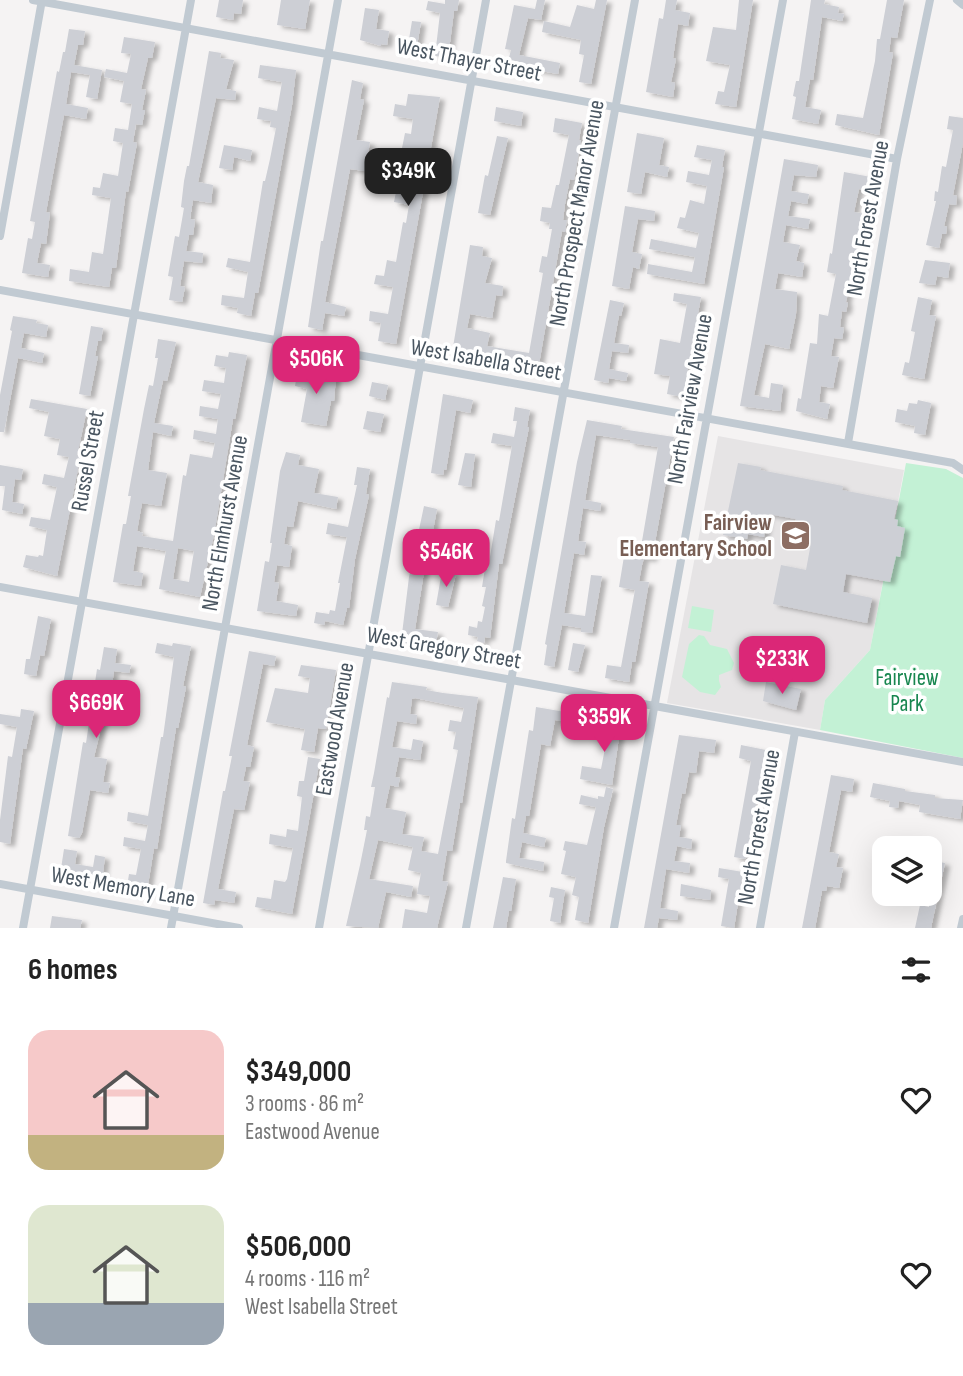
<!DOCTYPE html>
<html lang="en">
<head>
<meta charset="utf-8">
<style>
	body { margin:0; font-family:"Sofia Sans Condensed",sans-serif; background:#f6f6f6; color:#222; height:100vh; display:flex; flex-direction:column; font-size:26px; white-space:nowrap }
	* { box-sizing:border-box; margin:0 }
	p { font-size:23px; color:#767676 }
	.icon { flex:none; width:38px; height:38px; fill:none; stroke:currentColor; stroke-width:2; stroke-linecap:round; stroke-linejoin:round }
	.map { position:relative; height:928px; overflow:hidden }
	.panel { display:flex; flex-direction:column; background:#fff; flex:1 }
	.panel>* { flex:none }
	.buttons { position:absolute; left:872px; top:836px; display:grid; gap:14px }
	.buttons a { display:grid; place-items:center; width:70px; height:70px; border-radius:14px; background:#fff; box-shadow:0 7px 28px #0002; font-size:35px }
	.price { position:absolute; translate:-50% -60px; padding:0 16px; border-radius:14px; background:#db2777; color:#fff; font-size:23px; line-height:46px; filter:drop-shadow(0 2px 4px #0008) }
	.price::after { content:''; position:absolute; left:50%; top:42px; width:21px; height:16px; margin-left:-10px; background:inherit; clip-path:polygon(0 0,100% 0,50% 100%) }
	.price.current { background:#222; color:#fff }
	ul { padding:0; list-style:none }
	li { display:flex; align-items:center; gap:21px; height:175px; padding:0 28px }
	li span { display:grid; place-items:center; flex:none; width:196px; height:140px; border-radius:21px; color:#555 }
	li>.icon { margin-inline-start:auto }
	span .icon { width:84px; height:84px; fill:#fffc; stroke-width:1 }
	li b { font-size:30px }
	h2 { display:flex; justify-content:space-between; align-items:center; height:84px; padding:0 28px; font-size:30px }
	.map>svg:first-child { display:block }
</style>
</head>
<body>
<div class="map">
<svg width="963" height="928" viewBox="0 0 963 928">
	<defs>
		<filter id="shadow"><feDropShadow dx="5" dy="3" stdDeviation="2" flood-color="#0004"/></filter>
	</defs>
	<rect width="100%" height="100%" fill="#f5f3f3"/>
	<!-- education -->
	<path fill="#e6e4e5" d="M718,436L904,470L870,650L825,700L820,730L667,703Z"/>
	<!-- green -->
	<path fill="#c3f1d5" d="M906,463L946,469L963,478V758L820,730L825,700L870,650Z
		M692,606L714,610L711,632L688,628Z
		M699,635L704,636L710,645L727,649L734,663L732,670L719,675V681L721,687L715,695L700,692L682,677L689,644Z"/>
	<!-- building -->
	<path fill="#cdcfd5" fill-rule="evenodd" filter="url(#shadow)" d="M219,0H243L241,14L234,13L233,20L216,17Z
		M281,0H310L305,29L277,25Z
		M445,0H459L457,11H454L448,58L435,56L440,13L426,10L428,1L445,4Z
		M537,0H545L541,20L528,18L519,55L560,63L558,74L507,65L511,50L505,49L514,5L535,9Z
		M596,0H607L591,84L579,82L584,55L579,54L581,40L542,32L544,21L570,27L577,5L594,9Z
		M666,0H677L675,10L690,13L688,26L678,24L673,58L676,59L671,82L675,83L673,97L646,92L659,18L663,19Z
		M739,0H753L736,107L715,104L718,91L724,92L730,65L706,61L713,27L736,30Z
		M811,0H825L824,4L839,7L838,13L844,14L842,21L822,17L813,80L810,79L805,107L821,110L818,124L792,119L796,97L793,96L796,81H799Z
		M887,0H904L897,38L891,37L889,52L893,53L879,135L835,125L837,114L863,118L875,61L877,39H880Z
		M365,8L379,10L376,29L389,31L387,45L381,44V46L360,40Z
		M412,21L421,22L416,52L407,51Z
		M69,29L85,31L83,45H78L74,65L102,70L97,99L86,97L90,75L71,72L66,104L88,108L86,119L64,115L46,212L50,213L46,244L41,243L37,263L50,265L48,277L22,273L28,238L32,239L35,222L30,221L32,210L57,71L59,72L63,52H65Z
		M124,37L155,42L152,58H148L141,89L146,90L142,110H145L142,125L136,124L133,142L137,143L134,159L128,192L126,191L116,268H112L109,287L69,281L70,269L89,272L92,252L103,254L111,198L92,195L93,187L100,188L103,173L118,176L123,143L113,141L115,128L128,130L132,104L120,102L124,81L104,77L106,69L127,73L131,54L121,53Z
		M209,51L221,53L220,58L234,60L226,89L236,91L235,100L216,98L198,182L213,185L211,203L193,200L190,219L195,220L193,235H189L186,251L203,253L202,263L184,261L180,286L185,287L182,302L169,300L173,277L168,276L175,236L179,237L184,208L181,207L184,181L187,166H189Z
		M260,65L296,70L292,105L258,293H255L251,316L237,313L238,308L221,305L222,295L244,298L248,272L226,267L228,258L250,262L263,181H265L270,159L276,128L270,127L271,121L257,119L259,107L277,111L282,82L258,78Z
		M352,80L363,83L360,99L364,100L356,140L370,142L367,160L374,161L372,172L350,169L325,302L346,307L344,316L325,313L322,330L308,327L321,241H323Z
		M408,94L440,97L396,344L378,341L381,323L369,321L370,311L388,314L393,287L374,284L376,275L384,276L387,260L396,262L403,222L406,223L409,205L394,202L396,192L410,195L415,156L401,153L405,133L411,134L413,119L393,116L395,104L406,106Z
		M496,107L523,112L521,126L494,121Z
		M949,116L963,118V143L953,195L957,196L956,205L949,204L944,226L947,227L946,234H942L939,248L926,245L936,201H934L935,191L938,192L942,166L946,167L953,130L947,129Z
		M555,118L582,123L579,140L581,141L574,180L570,179L565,204L563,220H567L565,232L562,231L538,370L515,366L516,362L452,353L470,245L483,247L482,256L492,258L485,283L503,286L502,296L496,295L492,318L470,314L467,328L490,333L487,346L529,353L543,273L539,272L542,256L547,257L552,229H549L550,223L540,221L542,207L551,208L556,185H559L569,135L553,132Z
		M637,133L664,138L659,165L669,167L667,177L645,172L641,194L627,192Z
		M497,136L508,138L490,215L478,213L485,175L488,176Z
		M224,145L252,150L250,161L234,157L232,170L219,168Z
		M697,145L725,150L722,167H724L704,284L647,274L648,264L692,272L695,257L649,249L651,239L696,248L699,233L677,228L680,217L685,218L690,200L704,204L707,186L686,182L688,171L709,175L712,160L694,157Z
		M784,159L818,165L816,177L794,175L791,191L809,194L807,204L791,201L788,216L810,219L808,229L786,225L783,242L800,245L796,261L804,263L802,277L778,273L775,289L797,292L796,314L789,349L765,344L754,395L769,398L771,383L783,385L780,411L740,406Z
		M844,172L871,177L869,191L859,189L854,212L865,214L863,226L860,225L857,242L859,243L846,302L848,303L846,312L842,311L840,327L844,328L842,339L834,338L831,356L839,357L833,388L821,386L819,402L830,404L827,419L796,411L798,398L801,399L810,343L817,344L819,314L828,316L836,274L827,272L830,253L832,254Z
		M625,206L655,211L654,221L638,219L632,252L642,254L639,269L633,267L629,289L612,286Z
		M925,260L950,263L948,278L937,276L935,285L919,283Z
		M674,293L701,297L683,397L667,394L670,376L654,374L660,339L680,343L687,304L673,301Z
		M918,297L932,300L929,315L936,316L924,379L902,375L905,362L909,363L915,332L911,331Z
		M610,300L624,303L621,316L619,315L614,343L629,345L628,353L612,351L609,369L628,373L626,381L609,378L608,383L594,380Z
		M13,316L37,320L36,323L48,325L46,337L24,333L21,348L44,353L42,363L18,358L4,432H0V395L12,331L10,330Z
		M91,326L103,328L101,341H98L95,356H98L90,396L79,394Z
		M158,339L176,342L167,381L163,380L154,423L173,426L171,436L153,432L148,470L167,473L161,506L142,503L137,531L143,533L142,536L173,541L183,475L186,476L190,454L212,458L215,443L193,439L194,430L216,434L218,419L199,416L200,406L218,409L221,394L202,391L204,380L224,383L226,368L214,366L216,355L228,357L229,352L247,355L235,419H233L214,535L200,597L159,589L166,551L137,546L133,571L143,573L141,586L113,582L123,524H126L131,496H128L144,409L149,385L153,386L158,358H155ZM178,548L194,551L189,582L173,579Z
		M298,369L336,376L334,401H331L326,426L301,422L307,389L295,386Z
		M372,382L388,385L385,400L369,396Z
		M443,394L473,400L470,413L456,410L446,470L444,469L443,475L431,473Z
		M31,399L87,409L77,456L80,457L77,474L57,576L23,567L26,555L38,557L39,555L43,556L47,530L29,526L31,517L50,520L57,487L42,484L44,474L64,478L69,457L57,455L60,439L44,436L49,412L29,408Z
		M918,400L931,403L925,435L914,433L915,426L895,422L897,409L907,411L909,403L917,404Z
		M515,407L530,410L527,427H529L502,564H499L490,638L485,637L484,643L477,641L478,637L468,635L469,626L477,628L478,621L482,622L485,607L482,606L486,587H482L485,568L488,569L496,520L499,521L512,446L491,443L493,433L514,437L517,421H513Z
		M367,411L384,414L380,432L363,429Z
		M587,420L622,426L621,429L674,437L652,559L644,558L642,565L639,581L649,582L635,662H632L629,682L605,678L607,665L621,667L635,590L619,587L626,544L641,547L658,447L630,443V440L596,435L585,500L601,503L600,511L583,508L578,541L586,542L584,555L574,553L564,613L585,616L591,575L602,576L592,633L581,632V628L562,625L554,667L544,665L547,645L545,644L577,462Z
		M286,452L300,455L298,465L319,469L314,493L338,497L336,509L298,501L293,527L287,526L284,544L292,546L289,567L277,565L274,582L279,583L276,601L298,605L296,616L257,611L265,561L269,562L272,543H270L280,471Z
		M465,453L475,454L471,487L458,485Z
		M738,463L761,467L760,470L843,486L842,490L898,501L894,519L898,520L897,526L905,528L900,557L896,556L890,582L846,574L843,592L872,598L867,623L773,604L781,565L806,570L811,543L792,539L796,519L768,514L764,537L748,534L747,539L723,535Z
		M0,465L23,469L21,480L15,479L12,502L24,504L22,514L2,510L5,486H0Z
		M357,467L370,469L366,494L369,495L355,559L349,608H347L343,625L325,621L324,625L314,623L316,612L329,614L330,610L335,611L340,583H338L347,537L326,534L328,523L348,527L357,485H354Z
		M424,506L437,509L432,536L443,538L440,555L427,553L415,629L438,632L435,648L401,642L409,577Z
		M442,571L456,574L448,607L436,605Z
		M38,616L51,619L44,656L40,655L36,676L24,674L26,659H30Z
		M157,643L172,646L173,643L191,646L183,686L186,687L178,728H176L160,830L157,849L154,848L147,891L127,887L129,874L136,875L141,849L123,846L124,837L145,841L148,825L127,821L128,812L148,816L161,737H163L174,657L155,653Z
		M573,643L585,645L578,672L568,670Z
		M104,647L117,649L115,663L131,665L129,673L114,671L112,685L132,689L130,699L109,695L94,757L107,759L103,782L110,783L108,793L90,790L82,833L79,838L68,836L83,742L86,743L97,669L100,670Z
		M249,651L276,656L274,666L263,664L247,745L254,747L250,767H246L243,781L250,782L244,810L234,809L218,889L236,892L234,903L215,900L214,905L203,903L223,791H225L232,756H229Z
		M301,665L336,670L326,729L318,728L314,752L301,750L305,729L266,722L275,688L308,693L310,678L298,676Z
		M392,682L427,687L426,690L443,693L478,697L462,803H460L452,851L447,850L442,881L448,882L437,928H402L405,909L427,913L430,896L417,894L421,873L408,870L413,847L378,840L369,879L413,886L411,897L386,892L378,928L346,926L360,865L367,830H364L366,816L370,817L375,787H371L374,773L387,697L389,698ZM415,698L464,708L461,722L450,720L448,731L456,732L453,749L458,750L438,854L421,851L424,837L402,834L406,812L385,808L390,785L398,787L400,778L395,777L399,757L420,760L423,741L413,739L411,750L392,747L397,721L416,724L417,715L410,714L412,699Z
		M766,682L801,689L796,710L763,701Z
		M536,707L565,712L564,721L555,720L550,746L541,744L529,816H526L523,833L546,838L544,847L522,842L519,858L544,862L543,871L506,863V861L512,818L515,819L529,730L533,731Z
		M21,709L34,711L26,749L23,748L10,844L0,842V820L8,756L12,757L17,727L0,724V714L20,717Z
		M592,720L621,724L612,785L580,779L582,766L601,769L608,733L591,731Z
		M679,735L716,740L714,753L699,751L696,773L689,772L685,794L682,793L676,825H681L679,837L692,839L691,849L677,846L674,861L690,863L689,873L666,869L660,908L678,911L677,920L659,918L657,928H644Z
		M741,745L766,750L747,856L745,859L734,857L751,761L739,758Z
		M308,757L320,759L292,914L255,907L257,897L271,899L274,880L285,882L287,879L293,848L269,844L270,834L286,837L287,829L298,831L302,797L297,796L299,781H304Z
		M831,775L854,779L852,792L841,790L829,852L839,854L836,867L843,868L839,888L827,886L826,891H822L815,928H802Z
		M873,783L905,789V791L935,795V798L963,800L960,819L919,812L920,805L899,801L898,808L889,807L890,801L870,797Z
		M606,787L613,789L604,827L588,923L575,920L579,897L572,895L576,877L561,874L566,851L563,850L565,841L587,845L596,807L579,804L581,795L598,799V796L604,797Z
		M64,849L77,851L75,864L93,867L95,855L105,857L102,880L80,875V879L60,875Z
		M929,860L945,863L938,895L931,928H915L920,905L929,907Z
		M719,868L743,872L734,928L721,926L729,879L718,877Z
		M503,877L516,879L511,911H509L506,928H493Z
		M681,884L711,890L710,900L680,896Z
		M551,887L565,890L560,923L550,921L554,898L549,897Z
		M52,916L82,920L80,928H50Z"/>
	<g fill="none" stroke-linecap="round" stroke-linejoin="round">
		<!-- street -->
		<path stroke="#c1cad2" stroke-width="8" d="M33,0L897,159
			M957,0L963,5
			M0,236L42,0
			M0,290L953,463L963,470
			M848,443L897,159L930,0
			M0,587L963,762
			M0,884L239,928
			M23,928L191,0
			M171,928L338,0
			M319,928L486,0
			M466,928L635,0
			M614,928L783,0
			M760,928L795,732
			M961,928L963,919"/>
	</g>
	<!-- icons -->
	<defs>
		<symbol id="school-square" viewBox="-11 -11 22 22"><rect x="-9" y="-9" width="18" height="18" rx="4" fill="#8d6e63" stroke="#fff"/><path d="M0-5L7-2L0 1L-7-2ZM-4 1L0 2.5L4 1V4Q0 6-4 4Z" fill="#fff"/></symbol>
	</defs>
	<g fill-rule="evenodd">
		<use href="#school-square" x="778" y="518" width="35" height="35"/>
	</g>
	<g text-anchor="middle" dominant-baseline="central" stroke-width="7" stroke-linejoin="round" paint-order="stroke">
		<!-- street labels -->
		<g font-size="23" fill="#4a5661" stroke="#fff">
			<text transform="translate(469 60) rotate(11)">West Thayer Street</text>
			<text transform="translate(577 213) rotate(-80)">North Prospect Manor Avenue</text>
			<text transform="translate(868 218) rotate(-80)">North Forest Avenue</text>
			<text transform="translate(486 360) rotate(10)">West Isabella Street</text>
			<text transform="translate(690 399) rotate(-80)">North Fairview Avenue</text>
			<text transform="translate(88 461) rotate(-80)">Russel Street</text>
			<text transform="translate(225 523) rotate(-80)">North Elmhurst Avenue</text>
			<text transform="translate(444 648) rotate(10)">West Gregory Street</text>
			<text transform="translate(335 729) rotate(-80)">Eastwood Avenue</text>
			<text transform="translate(759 827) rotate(-80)">North Forest Avenue</text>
			<text transform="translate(123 887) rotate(10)">West Memory Lane</text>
		</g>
		<!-- education labels -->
		<g font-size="23" font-weight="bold" fill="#785e54" stroke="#fff" text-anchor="end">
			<text x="772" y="523">Fairview<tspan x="772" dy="26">Elementary School</tspan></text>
		</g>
		<!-- park labels -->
		<g font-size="23" fill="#17864f" stroke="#fff">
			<text x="907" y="678">Fairview<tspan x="907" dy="26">Park</tspan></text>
		</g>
	</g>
</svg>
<div class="buttons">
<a><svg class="icon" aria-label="layers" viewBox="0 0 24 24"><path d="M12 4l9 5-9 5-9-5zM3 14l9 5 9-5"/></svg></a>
</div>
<b class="price current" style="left:408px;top:208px">$349K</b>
<b class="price" style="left:316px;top:396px">$506K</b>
<b class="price" style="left:446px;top:589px">$546K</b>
<b class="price" style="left:782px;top:696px">$233K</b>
<b class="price" style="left:96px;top:740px">$669K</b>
<b class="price" style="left:604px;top:754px">$359K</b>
</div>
<section class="panel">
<h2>6 homes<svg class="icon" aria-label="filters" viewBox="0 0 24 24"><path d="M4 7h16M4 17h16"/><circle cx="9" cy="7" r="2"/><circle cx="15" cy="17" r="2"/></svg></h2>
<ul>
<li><span style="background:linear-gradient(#f6c9c9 75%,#c2b280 0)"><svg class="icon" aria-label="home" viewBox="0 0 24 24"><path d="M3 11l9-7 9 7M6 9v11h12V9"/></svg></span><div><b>$349,000</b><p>3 rooms · 86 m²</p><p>Eastwood Avenue</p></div><svg class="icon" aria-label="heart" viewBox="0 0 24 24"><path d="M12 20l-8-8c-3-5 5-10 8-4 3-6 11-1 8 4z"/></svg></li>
<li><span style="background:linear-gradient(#dfe7d0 70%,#9aa5b1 0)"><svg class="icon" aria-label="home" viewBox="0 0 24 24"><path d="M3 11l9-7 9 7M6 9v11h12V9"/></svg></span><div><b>$506,000</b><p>4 rooms · 116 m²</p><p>West Isabella Street</p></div><svg class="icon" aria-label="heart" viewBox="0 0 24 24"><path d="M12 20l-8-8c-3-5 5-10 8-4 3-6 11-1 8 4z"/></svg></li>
</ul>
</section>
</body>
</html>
